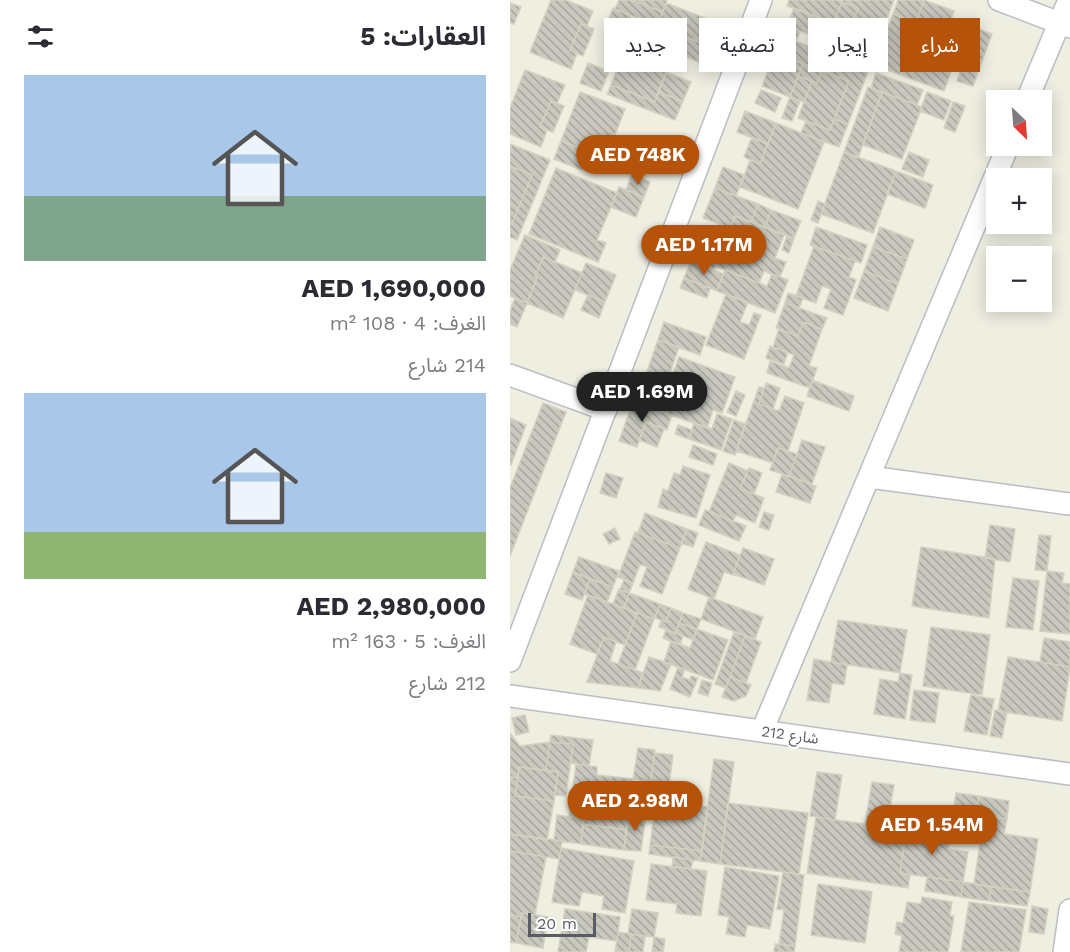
<!DOCTYPE html>
<html lang="ar">
<head>
<meta charset="utf-8">
<style>
	body { margin:0; font-family:"Work Sans","Noto Sans Arabic",sans-serif; background:#f7f7f7; color:#2b2b33; direction:rtl; height:100vh; display:flex; flex-direction:column; font-size:22px; white-space:nowrap }
	* { box-sizing:border-box; margin:0 }
	p { font-size:20px; color:#7c7c81 }
	.icon { flex:none; width:33px; height:33px; fill:none; stroke:currentColor; stroke-width:2; stroke-linecap:round; stroke-linejoin:round }
	.map { position:relative; flex:1; overflow:hidden; direction:ltr }
	.drawer { display:flex; flex-direction:column; background:#fff; width:510px }
	.drawer>* { flex:none }
	.top-card { position:absolute; left:18px; top:18px; width:452px; height:54px; direction:rtl; display:flex; gap:12px }
	.needle { width:39px; rotate:155deg }
	.buttons { position:absolute; left:476px; top:90px; display:grid; gap:12px }
	.buttons a { display:grid; place-items:center; width:66px; height:66px; border-radius:0px; background:#fff; box-shadow:0 3px 15px #0003; font-size:30px }
	.scale { position:absolute; left:18px; bottom:15px; width:68px; box-sizing:border-box; padding-left:6px; border:3px solid #595c64; border-top:0; font-size:16px; line-height:21px; white-space:nowrap; color:#595c64; -webkit-text-stroke:4px #fff; paint-order:stroke }
	.price { position:absolute; translate:-50% -51px; padding:0 14px; border-radius:21px; background:#b45309; color:#fff; font-size:20px; line-height:39px; filter:drop-shadow(0 2px 3px #0008) }
	.price::after { content:''; position:absolute; left:50%; top:36px; width:18px; height:14px; margin-left:-9px; background:inherit; clip-path:polygon(0 0,100% 0,50% 100%) }
	.price.selected { background:#222; color:#fff }
	ul { padding:0; list-style:none }
	li { display:grid; align-content:center; gap:12px; height:318px; padding:0 24px }
	li span { display:grid; place-items:center; height:186px; border-radius:0px; color:#555 }
	li>.icon { margin-inline-start:auto }
	span .icon { width:108px; height:108px; fill:#fffc; stroke-width:1 }
	li b { font-size:26px }
	h2 { display:flex; justify-content:space-between; align-items:center; height:72px; padding:0 24px; font-size:26px }
	.tag { padding:0 21px; border-radius:0px; background:#fff; box-shadow:0 3px 15px #0003; font-size:21px; line-height:54px }
	.tag.selected { background:#b45309; color:#fff }
	main { display:flex; flex:1; min-height:0 }
	.map>svg:first-child { display:block }
</style>
</head>
<body>
<main>
<div class="map">
<svg width="560" height="952" viewBox="0 0 560 952">
	<defs>
		<pattern id="building-back-hatch" width="6" height="6" patternUnits="userSpaceOnUse" patternTransform="scale(1.5)"><rect width="6" height="6" fill="#c9c8be"/><path d="M-1 5l2 2M0 0l6 6M5-1l2 2" fill="none" stroke="#a6a69e"/></pattern>
	</defs>
	<rect width="100%" height="100%" fill="#eeeee1"/>
	<!-- building -->
	<path fill="url(#building-back-hatch)" stroke="#d3d1bf" stroke-width="1.5" d="M41,0H56L83,11L77,26L71,24L60,50L67,53L61,69L20,52Z
		M109,0H121L153,12L147,26L105,9Z
		M121,0H157L153,12Z
		M279,0H328L332,2L323,23L277,6Z
		M332,0H384L373,29L367,27L363,38L340,29L348,8L332,2Z
		M388,0H414L406,22L383,14Z
		M414,0L444,11L436,33L406,22Z
		M332,2L348,8L340,29L323,23Z
		M0,3L11,7L4,24L0,23Z
		M156,3L205,22L196,45L147,26Z
		M103,8L121,16L113,35L95,28Z
		M284,8L323,23L316,41L277,26Z
		M383,14L453,39L434,91L364,65Z
		M127,18L171,35L145,102L101,85Z
		M447,20L456,23L450,38L441,35Z
		M268,22L290,31L286,41L264,33Z
		M323,23L363,38L356,56L316,41Z
		M71,24L84,29L73,56L60,50Z
		M458,25L482,34L463,86L447,81L461,42L453,39Z
		M264,33L359,69L338,124L324,119L339,81L257,50Z
		M171,35L196,45L189,62L164,52Z
		M265,53L293,64L280,97L252,86Z
		M78,63L99,71L91,91L70,83Z
		M293,64L312,71L307,83L288,76Z
		M15,70L55,85L47,103L41,101L30,127L37,130L31,147L0,134V108Z
		M312,71L339,81L320,130L288,118L302,81L307,83Z
		M156,72L181,82L173,101L148,92Z
		M366,73L413,90L407,105L361,88Z
		M288,76L302,81L294,102L280,97Z
		M101,85L145,102L148,92L173,101L165,120L97,94Z
		M358,87L372,92L348,158L334,152Z
		M251,90L271,98L265,112L245,103Z
		M70,92L115,109L102,143L96,141L90,156L51,141Z
		M372,92L412,107L392,159L353,145Z
		M417,92L441,101L434,120L410,111Z
		M280,97L290,101L282,121L272,118Z
		M41,101L54,106L43,132L30,127Z
		M443,102L455,106L445,132L434,128Z
		M235,111L266,123L258,144L227,132Z
		M324,119L338,124L329,147L291,133L296,121L320,130Z
		M266,123L314,142L288,209L230,187L240,160L250,164Z
		M242,137L258,144L250,164L234,157Z
		M51,141L79,151L72,170L44,159Z
		M120,141L153,154L148,167L115,154Z
		M0,144L40,160L7,240L0,237V223L2,224L22,175L0,166Z
		M334,152L386,171L363,233L311,214Z
		M399,152L419,160L413,177L392,169Z
		M0,166L22,175L2,224L0,223Z
		M213,167L234,175L226,196L205,188Z
		M46,168L107,193L87,240L96,243L88,262L19,234Z
		M386,171L423,185L415,208L377,194Z
		M122,174L140,182L134,197L116,190Z
		M109,187L134,197L126,217L101,207Z
		M205,188L248,204L241,222L225,216L220,228L193,218Z
		M308,201L315,204L308,223L301,220Z
		M248,204L261,210L255,227L241,222Z
		M261,210L291,221L284,238L255,227Z
		M225,216L274,235L265,258L276,262L270,277L254,271L249,283L205,266Z
		M306,227L357,245L351,263L300,245Z
		M370,227L404,240L397,259L363,247Z
		M15,235L50,250L45,262L33,257L25,277L27,278L17,303L0,296V270Z
		M277,236L284,238L279,253L272,250Z
		M196,241L212,248L204,270L187,264Z
		M304,246L345,261L339,277L346,280L333,315L314,308L321,289L312,286L306,303L286,296Z
		M363,247L397,259L388,284L354,271Z
		M33,257L72,273L53,318L17,303L27,278L25,277Z
		M181,261L213,274L207,291L174,278Z
		M76,263L106,275L95,302L65,290Z
		M215,270L257,286L262,274L278,280L265,313L207,291Z
		M354,271L388,284L378,311L344,298Z
		M174,278L200,288L197,298L170,288Z
		M278,293L293,298L289,308L275,303Z
		M216,294L238,302L230,322L239,325L244,313L251,315L234,359L196,345Z
		M78,295L95,302L89,318L71,310Z
		M5,298L17,303L7,327L0,324V311Z
		M275,303L317,318L312,329L293,322L288,336L266,328Z
		M154,322L196,337L190,355L148,340Z
		M293,322L312,329L299,366L307,368L300,388L257,373L260,361L279,368L284,355L263,347L269,329L288,336Z
		M148,340L169,347L154,390L133,383Z
		M260,346L278,352L274,364L256,358Z
		M169,357L225,377L212,413L203,410L197,428L150,411Z
		M302,380L344,396L339,411L297,396Z
		M256,383L270,388L263,409L249,404Z
		M138,385L154,390L147,410L131,405Z
		M249,387L254,388L249,404L269,411L275,396L294,403L278,451L268,448L263,463L226,451Z
		M226,391L235,395L226,416L217,412Z
		M123,402L162,415L157,430L136,422L127,447L109,441Z
		M33,403L56,412L0,556V488Z
		M207,414L222,419L211,450L179,439L184,423L202,429Z
		M0,418L16,425L1,465H0Z
		M224,420L236,424L225,455L213,451Z
		M136,422L154,429L147,447L129,440Z
		M168,425L182,430L179,439L165,434Z
		M292,440L315,447L302,484L279,476Z
		M183,445L207,454L203,465L179,457Z
		M268,448L287,454L279,476L260,470Z
		M219,463L238,471L230,489L254,498L245,523L226,515L223,521L199,512Z
		M173,466L200,475L186,518L148,507L153,489L158,491L164,473L170,475Z
		M239,468L252,473L244,494L230,489Z
		M96,473L113,478L106,498L90,493Z
		M272,474L306,486L300,503L266,492Z
		M195,510L236,526L229,541L189,525Z
		M254,512L264,515L259,530L249,527Z
		M135,513L177,529L170,548L128,533Z
		M480,525L505,529L500,562L475,558Z
		M105,528L110,539L99,544L93,534Z
		M177,529L188,533L183,547L171,543Z
		M125,532L170,548L152,594L130,586L137,567L130,564L123,583L108,577Z
		M529,535L541,536L537,571L525,570Z
		M196,542L230,555L223,575L214,572L204,599L178,589Z
		M411,547L485,559L479,618L402,606Z
		M233,548L264,559L254,585L223,574Z
		M69,557L109,571L103,587L63,572Z
		M537,571L554,573L552,583L560,584V634L530,631Z
		M63,572L80,579L72,600L55,594Z
		M503,578L529,581L523,630L496,627Z
		M80,579L103,587L97,602L74,594Z
		M114,580L123,583L119,593L110,590Z
		M109,589L119,593L114,608L103,604Z
		M119,593L150,604L144,619L114,608Z
		M78,595L127,613L115,645L94,637L87,654L60,644Z
		M199,597L253,617L245,639L191,619Z
		M150,604L161,608L156,622L145,618Z
		M161,608L173,613L166,633L149,627L151,620L156,622Z
		M127,613L144,619L125,670L108,664Z
		M173,613L191,619L187,629L169,623Z
		M328,620L397,630L390,673L321,662Z
		M169,623L187,629L183,640L166,633Z
		M421,627L480,635L472,695L413,686Z
		M187,629L218,640L203,680L154,662L161,641L180,648Z
		M156,630L173,636L170,645L153,638Z
		M224,632L235,636L216,688L205,684Z
		M235,636L251,642L236,683L220,677Z
		M94,637L106,642L100,661L133,673L128,688L77,682Z
		M534,638L560,642V667L530,662Z
		M139,657L161,664L150,691L128,688Z
		M498,657L560,667L552,721L488,711Z
		M304,659L337,665L334,685L322,683L319,703L297,700Z
		M168,667L175,669L172,677L180,680L181,676L188,678L180,697L160,689Z
		M390,673L402,675L395,719L364,714L370,679L388,682Z
		M220,677L241,685L236,696L224,701L212,697Z
		M192,680L202,683L198,696L188,693Z
		M404,690L429,693L425,723L400,720Z
		M461,695L484,699L477,735L454,731Z
		M485,710L497,712L492,738L480,736Z
		M15,715L19,732L6,735L2,718Z
		M0,733L10,746L40,742L36,770L9,767L8,778L0,777Z
		M41,735L83,740L79,766L60,763L63,744L40,742Z
		M40,742L63,744L56,796L45,795L48,772L36,770Z
		M128,748L145,750L141,782L123,779Z
		M145,753L163,755L157,801L138,799Z
		M204,759L224,762L210,864L190,861Z
		M66,764L87,767V775L123,779L116,830L73,824L74,819L59,817Z
		M9,767L48,772L44,801L5,796Z
		M307,772L332,775L325,820L300,816Z
		M0,777L8,778L5,796L44,801L37,840L0,834Z
		M362,782L384,785L380,808L399,811L390,873L400,875L398,888L297,873L306,817L355,824Z
		M446,793L469,796L462,835L440,832Z
		M469,796L499,801L497,819L466,814Z
		M146,800L198,807L192,851L140,845Z
		M218,803L298,813L289,874L210,864Z
		M119,812L136,814L131,851L114,850Z
		M47,815L74,819L71,844L44,840Z
		M474,815L497,819L494,834L528,839L520,892L464,884Z
		M73,824L116,830L114,850L71,844Z
		M397,826L440,832L438,849L458,852L453,882L390,873Z
		M0,834L52,841L49,859L0,851Z
		M140,845L192,851L190,861L139,854Z
		M51,848L124,861L115,913L92,909L94,896L72,892L69,906L42,902Z
		M0,851L36,857L25,915L12,913L11,917L0,915Z
		M163,857L183,860L181,869L162,867Z
		M141,864L197,871L191,916L166,913L167,904L136,900Z
		M215,867L269,876L260,929L237,925L235,937L216,934L219,917L208,915Z
		M273,872L294,875L285,946L269,944L274,910L267,909Z
		M417,877L453,882L451,897L415,891Z
		M453,882L481,887L479,901L451,897Z
		M308,884L362,892L355,943L301,935Z
		M481,887L520,892L517,906L479,901Z
		M412,897L442,902L440,916H444L438,952H389L392,936L385,934L387,922L393,923L397,902L411,904Z
		M459,902L516,910L509,952H451Z
		M522,906L538,909L534,934L519,932Z
		M55,909L110,917L107,941L79,937L76,952H48Z
		M122,909L148,913L144,937L118,934Z
		M12,913L38,917L33,948L6,943Z
		M0,915L11,917L6,943L0,942Z
		M108,932L121,934L119,952H105Z
		M121,934L135,936L133,952H119Z
		M144,937L155,939L153,952H142Z
		M265,944L285,946L284,952H264Z"/>
	<g fill="none" stroke-linecap="round" stroke-linejoin="round">
		<defs>
			<path id="street" d="M489,0L560,27
				M517,100L559,0
				M0,375L96,410
				M359,477L560,504
				M0,661L251,0
				M0,696L560,774
				M252,731L498,146
				M554,952L560,910"/>
		</defs>
		<!-- street casing -->
		<use href="#street" stroke="#bbbdc4" stroke-width="24"/>
		<!-- street -->
		<use href="#street" stroke="#fff" stroke-width="21"/>
	</g>
	<g text-anchor="middle" dominant-baseline="central" stroke-width="4.5" stroke-linejoin="round" paint-order="stroke">
		<!-- street labels -->
		<g font-size="15" fill="#595c64" stroke="#fff">
			<text transform="translate(280 735) rotate(8)">212 شارع</text>
		</g>
	</g>
</svg>
<div class="buttons">
<a><svg class="needle" viewBox="-14 -14 28 28"><path d="M0-13l5 13h-10z" fill="#e53935"/><path d="M0 13l5-13h-10z" fill="#7c7c81"/></svg></a>
<a>+</a>
<a>−</a>
</div>
<div class="scale">20 m</div>
<b class="price" style="left:128px;top:186px">AED 748K</b>
<b class="price" style="left:194px;top:276px">AED 1.17M</b>
<b class="price selected" style="left:132px;top:423px">AED 1.69M</b>
<b class="price" style="left:125px;top:832px">AED 2.98M</b>
<b class="price" style="left:422px;top:856px">AED 1.54M</b>
<div class="top-card">
<a class="tag selected">شراء</a>
<a class="tag">إيجار</a>
<a class="tag">تصفية</a>
<a class="tag">جديد</a>
</div>
</div>
<section class="drawer">
<h2>العقارات: 5<svg class="icon" aria-label="filters" viewBox="0 0 24 24"><path d="M4 7h16M4 17h16"/><circle cx="9" cy="7" r="2"/><circle cx="15" cy="17" r="2"/></svg></h2>
<ul>
<li><span style="background:linear-gradient(#a9c7e8 65%,#7fa58c 0)"><svg class="icon" aria-label="home" viewBox="0 0 24 24"><path d="M3 11l9-7 9 7M6 9v11h12V9"/></svg></span><div><b>AED 1,690,000</b><p>الغرف: 4 · 108 m²</p><p>214 شارع</p></div></li>
<li><span style="background:linear-gradient(#a9c7e8 75%,#8fb573 0)"><svg class="icon" aria-label="home" viewBox="0 0 24 24"><path d="M3 11l9-7 9 7M6 9v11h12V9"/></svg></span><div><b>AED 2,980,000</b><p>الغرف: 5 · 163 m²</p><p>212 شارع</p></div></li>
</ul>
</section>
</main>
</body>
</html>
